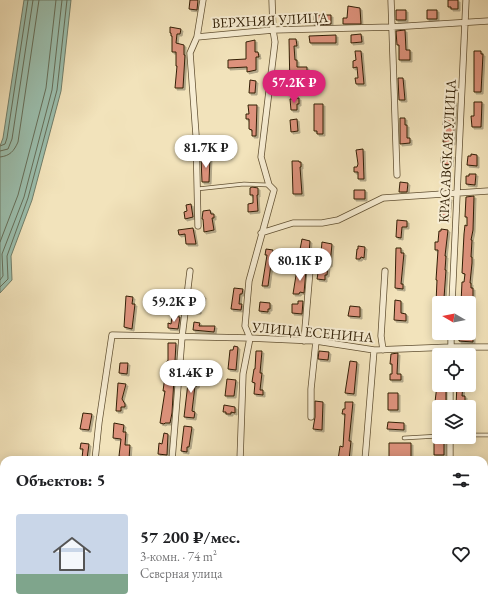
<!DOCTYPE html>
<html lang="ru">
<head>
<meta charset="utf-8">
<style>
	body { margin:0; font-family:"EB Garamond",serif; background:#f2f2f2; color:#202124; height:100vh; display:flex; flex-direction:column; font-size:15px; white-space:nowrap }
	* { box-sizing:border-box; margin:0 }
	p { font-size:13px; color:#757577 }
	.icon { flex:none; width:22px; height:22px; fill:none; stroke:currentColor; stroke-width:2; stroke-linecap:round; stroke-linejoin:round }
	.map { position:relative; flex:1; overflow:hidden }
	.details { position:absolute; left:0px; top:456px; width:488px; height:156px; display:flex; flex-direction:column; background:#fff; border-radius:12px 12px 0 0; box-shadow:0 2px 10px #0003 }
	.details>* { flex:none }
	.needle { width:26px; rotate:279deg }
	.tools { position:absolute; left:432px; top:296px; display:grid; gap:8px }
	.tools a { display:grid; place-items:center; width:44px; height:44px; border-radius:4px; background:#fff; box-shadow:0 2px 10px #0003; font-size:20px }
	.price { position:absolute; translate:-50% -34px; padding:0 9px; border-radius:14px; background:#fff; color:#222; font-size:13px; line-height:26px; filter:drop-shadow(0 1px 2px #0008) }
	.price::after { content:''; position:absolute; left:50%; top:24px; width:12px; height:9px; margin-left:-6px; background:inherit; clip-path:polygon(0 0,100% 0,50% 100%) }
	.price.on { background:#db2777; color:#fff }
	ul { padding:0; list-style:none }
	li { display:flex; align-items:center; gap:12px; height:100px; padding:0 16px }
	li+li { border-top:1px solid #e0e0e0 }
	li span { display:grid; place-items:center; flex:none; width:112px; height:80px; border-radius:4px; color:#555 }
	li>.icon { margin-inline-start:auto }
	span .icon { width:48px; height:48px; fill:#fffc; stroke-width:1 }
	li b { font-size:17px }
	h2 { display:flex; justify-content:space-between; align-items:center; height:48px; padding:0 16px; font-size:17px }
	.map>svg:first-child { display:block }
</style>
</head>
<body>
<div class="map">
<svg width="488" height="612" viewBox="0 0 488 612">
	<defs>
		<filter id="shadow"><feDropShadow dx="2" dy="2" stdDeviation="0" flood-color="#0004"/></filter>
	</defs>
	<rect width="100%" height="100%" fill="#f2e3bb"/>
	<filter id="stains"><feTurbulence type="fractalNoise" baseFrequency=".005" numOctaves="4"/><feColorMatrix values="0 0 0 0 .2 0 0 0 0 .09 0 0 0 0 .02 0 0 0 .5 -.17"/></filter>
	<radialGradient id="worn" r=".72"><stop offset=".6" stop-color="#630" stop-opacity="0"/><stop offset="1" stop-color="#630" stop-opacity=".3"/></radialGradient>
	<!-- water -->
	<path fill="#9bbead" stroke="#717e6a" d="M24,0H71L61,91L32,200L11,256L12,280L0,293V146L3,138Z"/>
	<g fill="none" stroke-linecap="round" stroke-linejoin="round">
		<!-- shore -->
		<path stroke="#666e59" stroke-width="1" d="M0,146L5,144L7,138L28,0
			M0,151L8,149L12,139L33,0
			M0,157C10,156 14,151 18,142L39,0
			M0,242L18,195L46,88L56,0
			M0,280L3,276L2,254L24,197L52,90L62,0
			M0,287L8,279L7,256L28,198L57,90L67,0"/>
	</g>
	<!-- building -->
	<path fill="#dd927c" stroke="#311f05" filter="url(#shadow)" d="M190,0H198L197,10L189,9Z
		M448,0H458V9H451V7H448Z
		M348,6L360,8L361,24H343V18H347Z
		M396,10H406V20H396Z
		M427,10H437V19H427Z
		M314,15H331V24L314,25Z
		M170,27L181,29L180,34H177L176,43L184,45V55H185L183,88H175L177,66H176V52H172V36H171V33H170Z
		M405,30L406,50H410V60H399V45H397L396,31Z
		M361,34L362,42L351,43V35Z
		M336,35V43H310L309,36Z
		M289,39H296L297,46H294L295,60H297V67H307V72H299V90H290Z
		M255,40V52H258L259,57H256V70L247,72V67L228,68V60L246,59V42Z
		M355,51H361L364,84H356L355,78H358L357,67L353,68V61L356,60Z
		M474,51H481V54H483L481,92H474Z
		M398,78H403L405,100H399Z
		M250,80L256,81L255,93H249Z
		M299,98V104H297V110H291L290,99Z
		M448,101H455L453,143L443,142L445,125H443L444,116H447Z
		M474,102H482L481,127H472L471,116H474Z
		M314,104H323V134H317V131H314Z
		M248,105H257L256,136H252V130L249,129V119H246V114H249Z
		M400,118H405V125H407V138H410V143L400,144Z
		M297,119L298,131L291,132L290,120Z
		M219,137H229L230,157H221V153H209L208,145L220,144Z
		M363,149L364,179H358V172H354V167H357L358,164L356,150Z
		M471,154L477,155V166L467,165L468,156H471Z
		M444,155H452L451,165L441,164V157H444Z
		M201,157H210L209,182H202Z
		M292,161H299V162H301V167H300L302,194H293Z
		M469,174H476L475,185L466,184V176H469Z
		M400,182L408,183L407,192H399Z
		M252,187L258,188V195H257L258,211L248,212V204L253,203V195H250V188Z
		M354,190H365V199H354Z
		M474,196L473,230L471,240H472L471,257H472V263L470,283H471V288H473V303H461L462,282H464L465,274L462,273L464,234L465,225L467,226V217H465L466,197Z
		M445,198H450L448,216H439L441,203L444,204Z
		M191,204L193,217L185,219L184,212L187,211L186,205Z
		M210,210L211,214H214V218H212L214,230L204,232L203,219H202L203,211Z
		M397,220L407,221V227H402L401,238L396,237Z
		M193,228L196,244H186L185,234L179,235L178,230Z
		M441,229L448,230L445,256H446L445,270H446L444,298H446L445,303H436L437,280H436L438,250H435V242H438L439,231H441Z
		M302,239L310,241L309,254L307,258L303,257L302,261L298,260Z
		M322,242L332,244L330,265H328L327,275H325V280L317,279L318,273H319Z
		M358,246L365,247L364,258L361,257L360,259H356L357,249H358Z
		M396,248H401V253H404L401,284H403V289L395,288Z
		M266,249L273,250L268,286H262L267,255H265Z
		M297,269L306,270L304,293L300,292L299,294H293Z
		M234,288L243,289L242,294H240L239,304H242L241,310L231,309Z
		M196,295L204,296L203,302H200L199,312H194Z
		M126,296L133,297L132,304H135L132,329L124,327Z
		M395,300L401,301V313L406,314V321L394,320Z
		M298,301H303L302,314L292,313V304H298Z
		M260,302L270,303V309H268V312L259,311Z
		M350,306L360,307V317L348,316Z
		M172,316L180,317L178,329L168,328V323L171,324Z
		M194,322L200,323L199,326H215L214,332L193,330Z
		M459,333H473V342L459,341Z
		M168,343H176L172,413L170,423H165L164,424L160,423L165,391H163L167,361H168Z
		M234,346L238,347L236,370L228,369L230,350H233Z
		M256,351H262L260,373H262L260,390H263V395L254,394L255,383L252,382L254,369H255Z
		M319,351L329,352L328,360L318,359Z
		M398,353L397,374H401V380H390V374H392V364H390L391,354Z
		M350,361L357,362L354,394L345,393Z
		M120,363H128L127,374L119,373Z
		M190,366L195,367L194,379H198L197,386H195L192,411L195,412L194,418L184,417Z
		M227,379L236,380L234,396H225Z
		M118,383L126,384L122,399L125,404V407H121V411H116Z
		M437,385H446V403L435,402Z
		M457,385H463L462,396H465V405H456Z
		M388,393H398V410H388Z
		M315,401L323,402L322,430L313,429L315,417Z
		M345,402H353L349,441H351L349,460H338L340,446L343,447L345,414H342L343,409H345Z
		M224,405L235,407V413L231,412V414H226V412H223Z
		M83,413L92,414L89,430L80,429Z
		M388,422L404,423V430L387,429Z
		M114,423L124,425L123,432H126L125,445H130L129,459L119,456L121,439L113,438Z
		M184,426L192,427L189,447H187V452L181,451Z
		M164,433L168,434L167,455L158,454L159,443L162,444Z
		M436,440H444V455H434V442H436Z
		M81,443L89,444L87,459L82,458L83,449H80Z
		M389,443H411V457H389Z"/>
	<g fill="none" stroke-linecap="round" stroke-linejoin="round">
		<defs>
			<path id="service" d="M197,189L244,184L269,185
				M469,435H488
				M404,438L439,436
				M484,525H488"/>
			<path id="minor" d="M391,0L397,175
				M197,37L273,30L392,27L488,21
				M198,226L196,135L190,53L197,37L203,0
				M261,233L293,223H322L338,220L383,198L488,191
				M452,303L466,0
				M304,341L311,258
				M383,350L381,336L385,271
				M451,355V333
				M450,407V385
				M311,417V389L316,341
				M450,437V460
				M95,460L99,422L112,335L250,338L316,341L374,350L451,347H488
				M172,460L182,337L190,271
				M240,460L243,374L250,338L245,326L249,281L274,190L269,185L261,157L275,42L273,30L272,0
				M365,460L374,350
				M34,612V608
				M77,612V608
				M159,612V608
				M227,612V608
				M424,612V608"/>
		</defs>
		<!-- service casing -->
		<use href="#service" stroke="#615032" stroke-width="4.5"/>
		<!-- minor casing -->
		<use href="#minor" stroke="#615032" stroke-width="7"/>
		<!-- service -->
		<use href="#service" stroke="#f7edd3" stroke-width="3"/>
		<!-- minor -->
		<use href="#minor" stroke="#f7edd3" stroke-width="5.5"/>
	</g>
	<g text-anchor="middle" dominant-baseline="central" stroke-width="4" stroke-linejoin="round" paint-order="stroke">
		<!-- street labels -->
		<g font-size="14" fill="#311f05" stroke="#f7edd3">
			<text transform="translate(270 20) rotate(-3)">ВЕРХНЯЯ УЛИЦА</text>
			<text transform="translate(447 151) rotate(-87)">КРАСАВСКАЯ УЛИЦА</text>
			<text transform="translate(313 332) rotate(5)">УЛИЦА ЕСЕНИНА</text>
		</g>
	</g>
	<rect width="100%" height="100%" filter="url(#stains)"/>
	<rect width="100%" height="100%" fill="url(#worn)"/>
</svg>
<div class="tools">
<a><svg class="needle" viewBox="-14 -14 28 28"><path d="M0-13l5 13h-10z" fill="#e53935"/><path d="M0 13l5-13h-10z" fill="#757577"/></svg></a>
<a><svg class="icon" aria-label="locate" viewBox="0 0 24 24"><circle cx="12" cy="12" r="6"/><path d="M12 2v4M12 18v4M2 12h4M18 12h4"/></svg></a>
<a><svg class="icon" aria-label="layers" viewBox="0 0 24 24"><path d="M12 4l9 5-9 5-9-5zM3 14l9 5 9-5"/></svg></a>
</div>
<b class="price on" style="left:294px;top:104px">57.2K ₽</b>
<b class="price" style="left:206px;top:169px">81.7K ₽</b>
<b class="price" style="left:300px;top:282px">80.1K ₽</b>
<b class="price" style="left:174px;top:323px">59.2K ₽</b>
<b class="price" style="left:191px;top:394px">81.4K ₽</b>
<section class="details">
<h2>Объектов: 5<svg class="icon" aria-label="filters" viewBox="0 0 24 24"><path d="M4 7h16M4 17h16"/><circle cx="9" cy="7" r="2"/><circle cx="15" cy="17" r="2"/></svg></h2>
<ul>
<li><span style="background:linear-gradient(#c9d6e8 75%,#7fa58c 0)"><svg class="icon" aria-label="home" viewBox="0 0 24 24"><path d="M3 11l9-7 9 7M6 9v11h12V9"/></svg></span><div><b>57 200 ₽/мес.</b><p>3-комн. · 74 m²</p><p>Северная улица</p></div><svg class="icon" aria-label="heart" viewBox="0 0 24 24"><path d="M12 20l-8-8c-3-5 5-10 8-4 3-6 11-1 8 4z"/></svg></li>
</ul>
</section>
</div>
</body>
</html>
